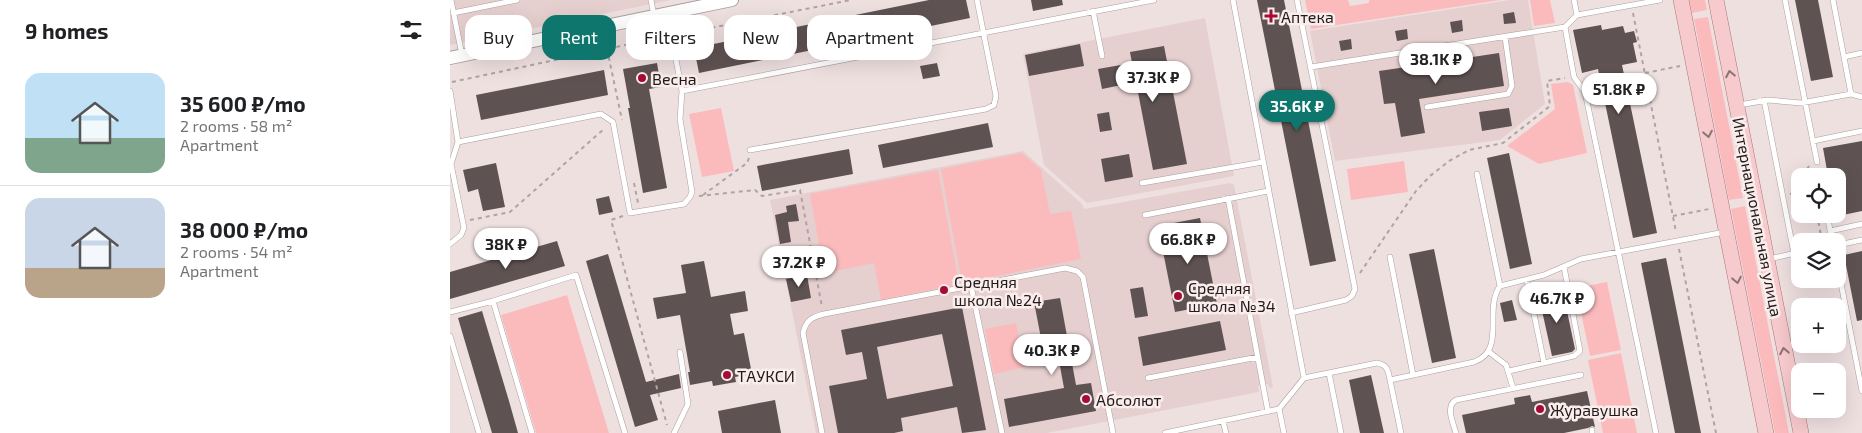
<!DOCTYPE html>
<html lang="en">
<head>
<meta charset="utf-8">
<style>
	body { margin:0; font-family:"Exo 2",sans-serif; background:#f2f2f2; color:#202124; height:100vh; display:flex; flex-direction:column; font-size:19px; white-space:nowrap }
	* { box-sizing:border-box; margin:0 }
	p { font-size:16px; color:#757577 }
	.icon { flex:none; width:28px; height:28px; fill:none; stroke:currentColor; stroke-width:2; stroke-linecap:round; stroke-linejoin:round }
	.map { position:relative; flex:1; overflow:hidden }
	.details { display:flex; flex-direction:column; background:#fff; width:450px }
	.details>* { flex:none }
	.banner { position:absolute; left:15px; top:15px; width:475px; height:45px; display:flex; gap:10px }
	.buttons { position:absolute; left:1341px; top:168px; display:grid; gap:10px }
	.buttons a { display:grid; place-items:center; width:55px; height:55px; border-radius:10px; background:#fff; box-shadow:0 5px 20px #0002; font-size:25px }
	.price { position:absolute; translate:-50% -42px; padding:0 11px; border-radius:18px; background:#fff; color:#222; font-size:16px; line-height:32px; filter:drop-shadow(0 1px 2px #0008) }
	.price::after { content:''; position:absolute; left:50%; top:30px; width:15px; height:11px; margin-left:-8px; background:inherit; clip-path:polygon(0 0,100% 0,50% 100%) }
	.price.current { background:#0f766e; color:#fff }
	ul { padding:0; list-style:none }
	li { display:flex; align-items:center; gap:15px; height:125px; padding:0 25px }
	li+li { border-top:1px solid #e0e0e0 }
	li span { display:grid; place-items:center; flex:none; width:140px; height:100px; border-radius:15px; color:#555 }
	li>.icon { margin-inline-start:auto }
	span .icon { width:60px; height:60px; fill:#fffc; stroke-width:1 }
	li b { font-size:21px }
	h2 { display:flex; justify-content:space-between; align-items:center; height:60px; padding:0 25px; font-size:21px }
	.pill { padding:0 18px; border-radius:15px; background:#fff; box-shadow:0 5px 20px #0002; font-size:18px; line-height:45px }
	.pill.current { background:#0f766e; color:#fff }
	main { display:flex; flex:1; min-height:0 }
	.map>svg:first-child { display:block }
</style>
</head>
<body>
<main>
<section class="details">
<h2>9 homes<svg class="icon" aria-label="filters" viewBox="0 0 24 24"><path d="M4 7h16M4 17h16"/><circle cx="9" cy="7" r="2"/><circle cx="15" cy="17" r="2"/></svg></h2>
<ul>
<li><span style="background:linear-gradient(#bfe0f5 65%,#7fa58c 0)"><svg class="icon" aria-label="home" viewBox="0 0 24 24"><path d="M3 11l9-7 9 7M6 9v11h12V9"/></svg></span><div><b>35 600 ₽/mo</b><p>2 rooms · 58 m²</p><p>Apartment</p></div></li>
<li><span style="background:linear-gradient(#c9d6e8 70%,#b9a48a 0)"><svg class="icon" aria-label="home" viewBox="0 0 24 24"><path d="M3 11l9-7 9 7M6 9v11h12V9"/></svg></span><div><b>38 000 ₽/mo</b><p>2 rooms · 54 m²</p><p>Apartment</p></div></li>
</ul>
</section>
<div class="map">
<svg width="1412" height="433" viewBox="0 0 1412 433">
	<rect width="100%" height="100%" fill="#efe0e0"/>
	<!-- built -->
	<path fill="#e6cfcf" d="M0,0H221L0,45Z
		M1060,0H1078L1095,104L1050,140L885,161L860,31Z
		M755,18L784,176L637,203L594,165L573,54Z
		M573,151L632,204L634,209L780,183L784,185L823,387L821,388L817,384L813,385L808,386L809,392L597,433H366L320,200Z"/>
	<!-- green -->
	<path fill="#fbbbbd" d="M855,0H898L900,6L919,3V0H1050L861,29Z
		M1080,0H1100L1105,23L1084,26Z
		M1239,0H1255L1257,10L1242,13Z
		M1258,17L1293,198L1279,200L1244,19Z
		M1118,82L1123,85L1137,153L1089,164L1057,146L1105,109L1101,84Z
		M271,108L284,171L252,177L239,114Z
		M572,153L591,170L600,214L621,211L631,259L512,283L491,169Z
		M954,161L958,192L901,200L897,169Z
		M488,170L509,284L431,300L424,263L374,273L360,194Z
		M1295,206L1339,433H1325L1281,209Z
		M1157,282L1171,350L1140,356L1126,288Z
		M117,295L159,433H86L51,315Z
		M566,323L575,367L544,374L535,329Z
		M1171,353L1187,433H1153L1138,360Z"/>
	<!-- building -->
	<path fill="#5f5252" fill-rule="evenodd" d="M479,0H516L520,18L249,73L244,48Z
		M581,0H612L613,5L583,11Z
		M807,0H834L886,261L860,266Z
		M1345,0H1368L1383,77L1361,81Z
		M1064,12L1066,23L1054,24L1053,14Z
		M1012,20L1013,31L1002,33L1000,22Z
		M1151,25L1152,30L1173,26L1175,33L1184,31L1187,42L1183,43L1187,62L1172,65L1207,233L1183,238L1148,69L1132,73L1123,30Z
		M957,29L958,39L947,41L945,31Z
		M901,39L902,49L891,51L889,41Z
		M630,44L634,66L579,76L575,55Z
		M714,46L737,164L703,170L686,82L652,89L648,69L682,63L680,52Z
		M1049,53L1054,86L969,99L975,133L951,137L945,103L934,104L929,71L984,63L983,58L995,57L996,61Z
		M207,63L211,87L199,89L217,188L193,193L178,108H180L173,69Z
		M487,63L490,76L473,79L470,66Z
		M154,70L158,95L31,120L26,95Z
		M1059,108L1062,126L1032,131L1029,112Z
		M659,112L662,130L650,132L647,114Z
		M538,123L543,147L433,168L428,145Z
		M1412,141V211L1388,216V176H1378L1373,148Z
		M399,149L403,174L312,191L307,166Z
		M1059,153L1082,264L1060,269L1037,158Z
		M679,154L683,177L655,182L651,159Z
		M46,163L55,207L33,211L28,189L18,192L13,170Z
		M159,196L163,212L149,215L146,199Z
		M346,204L349,221L338,222L341,242L330,244L325,215L337,212L336,206Z
		M750,218L767,304L725,312L708,226Z
		M107,241L115,266L0,299V272Z
		M984,249L1006,358L982,363L959,254Z
		M1412,251V320L1407,321L1394,255Z
		M158,254L196,382L229,374L231,388L200,395L208,420L185,427L136,261Z
		M1216,258L1251,433H1225L1191,263Z
		M254,261L261,297L295,291L298,311L280,314L284,335L294,333L302,374L285,377L286,382L263,386L262,381L240,385L238,372H240L230,315L207,319L203,298L236,293L231,265Z
		M357,275L361,298L341,302L336,279Z
		M693,287L698,316L685,318L680,289Z
		M1113,292L1125,349L1122,352L1102,356L1089,297Z
		M610,298L626,385L641,383L646,411L559,427L554,399L614,388L609,361L596,364L584,302Z
		M1062,300L1067,320L1054,322L1050,303Z
		M512,307L536,430L512,433L507,407L451,418L453,431L444,433H388L379,386L417,379L412,352L396,355L391,330ZM492,334L503,386L437,399L427,347Z
		M32,311L59,401L68,433H42L8,318Z
		M770,321L776,350L693,366L688,337Z
		M921,375L934,433H910L899,380Z
		M1137,391L1145,427L1142,426L1138,428L1114,433H1016L1012,415L1065,404L1064,398L1080,395L1082,402Z
		M325,400L331,433H272L268,411Z"/>
	<g fill="none" stroke-linecap="round" stroke-linejoin="round">
		<defs>
			<path id="service" d="M1,0L12,55
				M201,0L204,16
				M783,0L854,378
				M1124,0L1127,15
				M1335,0L1367,162
				M643,11L652,56
				M3,13L67,0
				M217,13L232,91
				M1394,57L1412,53
				M861,67L1115,27
				M0,91L8,142L151,114L163,122L180,213L234,204L240,197L242,192L230,119L232,91L704,0
				M1401,94L1412,97
				M1314,100L1344,254
				M1289,105L1318,100L1351,103L1401,94L1383,0
				M977,107L1058,94L1062,86L1055,37
				M1363,141L1412,131
				M300,150L536,109L544,105L546,96L527,0
				M1027,174L1050,286
				M692,183L813,162
				M778,198L818,412
				M1377,214L1382,241
				M695,215L818,191
				M1380,231L1412,224
				M0,244L11,235L14,228L1,164L8,142
				M1388,245L1412,240
				M940,257L963,375
				M1319,259L1350,252
				M1388,268L1412,391
				M1077,280L1094,363
				M521,286L615,268L627,271L633,277L663,433
				M43,301L82,433
				M0,312L43,301L126,275L175,433
				M841,313L896,300L902,296L905,289L847,0
				M0,336L29,433
				M1039,352L1056,365L1063,388
				M1059,371L1124,356L1130,351L1114,267
				M879,373L891,433
				M698,378L808,357
				M940,380L951,433
				M829,409L834,433
				M773,421L776,433
				M1142,430V433
				M224,433L238,404L230,352
				M372,433L353,333C356,320 362,317 374,314L521,286L552,433
				M715,433L829,409L854,378L927,363C938,365 938,371 940,380L1024,362C1057,350 1033,310 1050,286L1094,275L1131,259L1275,232
				M1006,433C1003,423 995,406 1006,400L1131,375
				M1206,433L1135,92L1124,77L1115,27L1127,15L1210,0"/>
			<path id="tertiary" d="M0,58L282,0"/>
			<path id="primary" d="M1231,0L1316,433
				M1266,0L1351,433"/>
		</defs>
		<!-- service casing -->
		<use href="#service" stroke="#ac9e9e" stroke-width="6"/>
		<!-- tertiary casing -->
		<use href="#tertiary" stroke="#ac9e9e" stroke-width="14"/>
		<!-- primary casing -->
		<use href="#primary" stroke="#a87679" stroke-width="16"/>
		<!-- path -->
		<path stroke="#afa3a3" stroke-width="2" stroke-dasharray="4 4" stroke-linecap="butt" d="M1183,13L1226,232
			M230,34L401,0
			M157,49L172,120
			M1195,73L1230,66
			M2,82L213,37
			M1353,176L1359,166
			M184,183L188,203
			M1340,194L1350,192
			M253,195L297,163L299,158
			M249,196L305,190L312,196L350,190L372,307
			M1367,214L1371,236
			M173,216L161,220L217,425
			M1223,216L1259,209
			M20,220L60,212L155,128
			M1229,249L1266,433
			M910,273L966,191L980,176L999,161L1019,150L1053,143L1100,106L1097,81L1115,78"/>
		<!-- service -->
		<use href="#service" stroke="#fff" stroke-width="5"/>
		<!-- tertiary -->
		<use href="#tertiary" stroke="#fff" stroke-width="12"/>
		<!-- primary -->
		<use href="#primary" stroke="#f7cacd" stroke-width="15"/>
	</g>
	<!-- one-way arrows -->
	<defs><path id="oneway-chevron" d="M-2-3.5L2.5 0L-2 3.5" fill="none" stroke-width="1.6" stroke-linecap="round" stroke-linejoin="round" transform="scale(1.25)"/></defs>
	<g stroke="#8c7374">
		<use href="#oneway-chevron" transform="translate(1280 74) rotate(-101)"/>
		<use href="#oneway-chevron" transform="translate(1258 134) rotate(79)"/>
		<use href="#oneway-chevron" transform="translate(1287 280) rotate(79)"/>
		<use href="#oneway-chevron" transform="translate(1334 351) rotate(-101)"/>
	</g>
	<!-- markers -->
	<g fill="#a50b35" stroke="#fceded" stroke-width="2">
		<path d="M818.5 8.5h5v5h5v5h-5v5h-5v-5h-5v-5h5z"/>
		<circle cx="192" cy="78" r="5"/>
		<circle cx="494" cy="290" r="5"/>
		<circle cx="728" cy="296" r="5"/>
		<circle cx="277" cy="375" r="5"/>
		<circle cx="636" cy="399" r="5"/>
		<circle cx="1090" cy="409" r="5"/>
	</g>
	<g text-anchor="middle" dominant-baseline="central" stroke-width="5" stroke-linejoin="round" paint-order="stroke">
		<!-- poi labels -->
		<g font-size="16" fill="#211c1c" stroke="#fceded" text-anchor="start">
			<text x="831" y="16">Аптека</text>
			<text x="202" y="78">Весна</text>
			<text x="504" y="281">Средняя<tspan x="504" dy="18">школа №24</tspan></text>
			<text x="738" y="287">Средняя<tspan x="738" dy="18">школа №34</tspan></text>
			<text x="287" y="375">ТАУКСИ</text>
			<text x="646" y="399">Абсолют</text>
			<text x="1100" y="409">Журавушка</text>
		</g>
		<!-- street labels -->
		<g font-size="16" fill="#211c1c" stroke="#fceded">
			<text transform="translate(1308 217) rotate(79)">Интернациональная улица</text>
		</g>
	</g>
</svg>
<div class="buttons">
<a><svg class="icon" aria-label="locate" viewBox="0 0 24 24"><circle cx="12" cy="12" r="6"/><path d="M12 2v4M12 18v4M2 12h4M18 12h4"/></svg></a>
<a><svg class="icon" aria-label="layers" viewBox="0 0 24 24"><path d="M12 4l9 5-9 5-9-5zM3 14l9 5 9-5"/></svg></a>
<a>+</a>
<a>−</a>
</div>
<b class="price" style="left:986px;top:85px">38.1K ₽</b>
<b class="price" style="left:703px;top:103px">37.3K ₽</b>
<b class="price" style="left:1169px;top:115px">51.8K ₽</b>
<b class="price current" style="left:847px;top:132px">35.6K ₽</b>
<b class="price" style="left:738px;top:265px">66.8K ₽</b>
<b class="price" style="left:56px;top:270px">38K ₽</b>
<b class="price" style="left:349px;top:288px">37.2K ₽</b>
<b class="price" style="left:1107px;top:324px">46.7K ₽</b>
<b class="price" style="left:602px;top:376px">40.3K ₽</b>
<div class="banner">
<a class="pill">Buy</a>
<a class="pill current">Rent</a>
<a class="pill">Filters</a>
<a class="pill">New</a>
<a class="pill">Apartment</a>
</div>
</div>
</main>
</body>
</html>
